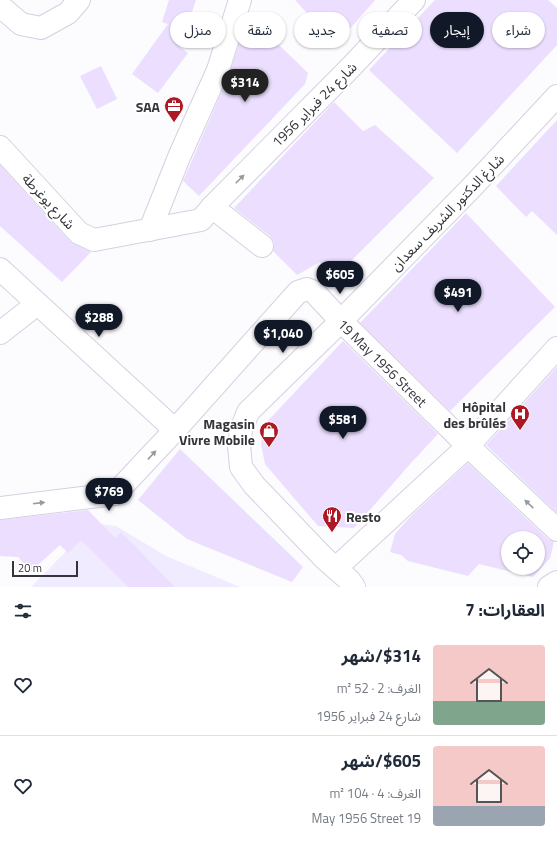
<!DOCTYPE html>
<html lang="ar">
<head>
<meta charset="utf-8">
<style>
	body { margin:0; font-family:"Titillium Web","Noto Sans Arabic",sans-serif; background:#f6f6f7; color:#1f2937; direction:rtl; height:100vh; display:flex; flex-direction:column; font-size:15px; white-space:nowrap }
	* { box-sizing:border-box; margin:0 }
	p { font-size:13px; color:#747a83 }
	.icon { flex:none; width:22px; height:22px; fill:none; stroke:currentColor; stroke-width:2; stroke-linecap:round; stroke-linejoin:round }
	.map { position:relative; height:587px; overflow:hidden; direction:ltr }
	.side { display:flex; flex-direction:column; background:#fff; flex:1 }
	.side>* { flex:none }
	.banner { position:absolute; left:12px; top:12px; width:533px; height:36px; direction:rtl; display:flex; gap:8px }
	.buttons { position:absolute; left:501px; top:531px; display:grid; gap:8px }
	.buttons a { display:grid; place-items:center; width:44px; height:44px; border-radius:50%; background:#fff; box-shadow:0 1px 3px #0004; font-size:20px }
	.scale { position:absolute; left:12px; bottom:10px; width:66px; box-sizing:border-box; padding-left:4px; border:2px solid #35343a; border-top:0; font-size:11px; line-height:14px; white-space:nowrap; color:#35343a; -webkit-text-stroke:3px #fff; paint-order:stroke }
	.price { position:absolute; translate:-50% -34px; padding:0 9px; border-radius:14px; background:#111827; color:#fff; font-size:13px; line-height:26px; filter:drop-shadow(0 1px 2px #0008) }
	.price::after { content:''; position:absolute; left:50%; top:24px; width:12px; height:9px; margin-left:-6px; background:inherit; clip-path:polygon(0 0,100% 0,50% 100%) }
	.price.current { background:#222; color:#fff }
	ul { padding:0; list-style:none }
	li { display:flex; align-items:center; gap:12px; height:100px; padding:0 12px }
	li+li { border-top:1px solid #e0e1e3 }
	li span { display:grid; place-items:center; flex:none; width:112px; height:80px; border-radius:4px; color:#555 }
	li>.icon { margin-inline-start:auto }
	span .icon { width:48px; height:48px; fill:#fffc; stroke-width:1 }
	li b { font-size:17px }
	h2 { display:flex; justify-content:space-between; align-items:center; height:48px; padding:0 12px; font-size:17px }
	.tag { padding:0 14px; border-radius:18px; background:#fff; box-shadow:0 1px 3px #0004; font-size:14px; line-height:36px }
	.tag.current { background:#111827; color:#fff }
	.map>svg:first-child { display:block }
</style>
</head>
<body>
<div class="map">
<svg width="557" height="587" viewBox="0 0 557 587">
	<rect width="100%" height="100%" fill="#fcfbfe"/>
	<!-- built -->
	<path fill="#f0ebff" d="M94,523L116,526L166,556L240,587H31Z"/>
	<!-- building -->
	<path fill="#ebdefe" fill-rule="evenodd" d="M169,0H196L180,47L188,53L158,93L132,74L168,24L162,22Z
		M295,0H375L336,45Z
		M435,0H548L557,8V45L457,153L369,70Z
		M248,15L308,73L305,84L199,196L183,181L229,75Z
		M101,66L117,99L97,109L80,76Z
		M334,102L363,131L375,125L434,178L334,278L320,262L297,275L273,251L274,247V242L270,236L234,208Z
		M557,120V235L532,211L526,217L496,186Z
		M0,165L70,241L91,252L62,282L0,226Z
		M466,213L555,307L450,411L360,323Z
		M343,341L438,434L411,463L354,528L318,526L265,464L261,444L263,426Z
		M557,367V513L486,445Z
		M180,449L303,567L292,582L187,539L138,500Z
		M468,463L548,539L554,542L550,558L533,577L479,564L468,576L408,561L401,555L390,552L395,534L411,516ZM508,538H538V568H508Z
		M88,510L115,538L121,532L175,587H128L81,540L68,553L60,545L31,571L18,557L0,556V520Z"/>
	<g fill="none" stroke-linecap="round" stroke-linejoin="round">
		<defs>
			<g id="minor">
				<path d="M0,6L21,24L41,28L68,13L79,0"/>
				<path d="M0,147L79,233L94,240L201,220L212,207L351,67L414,0"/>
				<path d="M212,207L262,246"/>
				<path d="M150,230L179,157L218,70L240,0"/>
				<path d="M0,269L175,430"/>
				<path d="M0,333L37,304"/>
				<path id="s1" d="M0,508L115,494L175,430L298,292L307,289L314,292L341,321L468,446L557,530"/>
				<path d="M336,568L468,446L557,348"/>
			</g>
			<path id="major" d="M354,587L349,580L324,558L254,485L241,467L239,445L241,430L248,412L341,321L473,186L557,96
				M549,587L557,582"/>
		</defs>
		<!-- minor casing -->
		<use href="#minor" stroke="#d5d0e2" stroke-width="24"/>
		<!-- major casing -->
		<use href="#major" stroke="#d5d0e2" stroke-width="24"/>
		<!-- minor -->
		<use href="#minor" stroke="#fff" stroke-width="22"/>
		<!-- major -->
		<use href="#major" stroke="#fff" stroke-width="22"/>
	</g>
	<!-- one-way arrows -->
	<defs><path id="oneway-solid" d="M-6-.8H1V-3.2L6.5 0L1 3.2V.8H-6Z"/></defs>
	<g fill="#9a9a9c">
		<use href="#oneway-solid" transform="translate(240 179) rotate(-45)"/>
		<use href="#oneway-solid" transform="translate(152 455) rotate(-47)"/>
		<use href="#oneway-solid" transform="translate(39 503) rotate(-7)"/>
		<use href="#oneway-solid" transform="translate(529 504) rotate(-137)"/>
	</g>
	<!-- icons -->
	<defs>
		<symbol id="office-pin" viewBox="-11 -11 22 30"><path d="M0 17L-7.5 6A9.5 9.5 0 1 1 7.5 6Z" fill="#ac1824" stroke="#fff"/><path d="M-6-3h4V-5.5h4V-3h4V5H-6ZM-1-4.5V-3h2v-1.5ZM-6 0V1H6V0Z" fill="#fff"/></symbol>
		<symbol id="hospital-pin" viewBox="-11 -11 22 30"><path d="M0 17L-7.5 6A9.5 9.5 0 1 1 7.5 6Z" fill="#ac1824" stroke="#fff"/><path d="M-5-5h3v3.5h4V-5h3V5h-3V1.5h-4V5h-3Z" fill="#fff"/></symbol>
		<symbol id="shop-pin" viewBox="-11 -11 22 30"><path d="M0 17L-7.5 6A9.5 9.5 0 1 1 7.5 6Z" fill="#ac1824" stroke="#fff"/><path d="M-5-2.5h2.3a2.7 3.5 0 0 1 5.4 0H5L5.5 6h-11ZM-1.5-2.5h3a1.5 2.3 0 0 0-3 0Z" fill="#fff"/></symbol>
		<symbol id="restaurant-pin" viewBox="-11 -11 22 30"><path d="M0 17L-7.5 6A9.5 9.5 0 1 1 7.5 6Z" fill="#ac1824" stroke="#fff"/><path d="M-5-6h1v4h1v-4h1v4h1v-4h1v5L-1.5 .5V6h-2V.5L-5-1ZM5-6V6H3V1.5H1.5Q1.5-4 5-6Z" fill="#fff"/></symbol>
	</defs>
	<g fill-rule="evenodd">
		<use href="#office-pin" x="163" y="95" width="22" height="30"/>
		<use href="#hospital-pin" x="509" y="403" width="22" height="30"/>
		<use href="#shop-pin" x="258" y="420" width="22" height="30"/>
		<use href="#restaurant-pin" x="321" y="505" width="22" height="30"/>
	</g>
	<g text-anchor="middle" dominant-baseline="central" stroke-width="4" stroke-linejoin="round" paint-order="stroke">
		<!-- street labels -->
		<g font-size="14" fill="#35343a" stroke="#fff">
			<text transform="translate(314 104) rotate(-45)">شارع 24 فبراير 1956</text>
			<text transform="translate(49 201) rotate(47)">شارع يوغرطة</text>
			<text transform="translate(447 212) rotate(-46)">شارغ الدكتور الشريف سعدان</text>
			<text stroke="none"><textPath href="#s1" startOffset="504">19 May 1956 Street</textPath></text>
		</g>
		<!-- poi labels -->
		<g font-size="14" font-weight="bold" fill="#35343a" stroke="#fff" text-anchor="end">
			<text x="160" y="106">SAA</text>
			<text x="506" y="406">Hôpital<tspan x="506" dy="16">des brûlés</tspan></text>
			<text x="255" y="423">Magasin<tspan x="255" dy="16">Vivre Mobile</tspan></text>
			<text x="346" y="516" text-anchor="start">Resto</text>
		</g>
	</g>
</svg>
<div class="buttons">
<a><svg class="icon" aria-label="locate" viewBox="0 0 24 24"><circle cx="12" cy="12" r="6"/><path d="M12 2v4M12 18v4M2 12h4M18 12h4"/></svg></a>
</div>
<div class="scale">20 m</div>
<b class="price current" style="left:245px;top:103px">$314</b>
<b class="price" style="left:340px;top:295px">$605</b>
<b class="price" style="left:458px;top:313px">$491</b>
<b class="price" style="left:99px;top:338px">$288</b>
<b class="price" style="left:283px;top:354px">$1,040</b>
<b class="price" style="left:343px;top:440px">$581</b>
<b class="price" style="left:109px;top:512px">$769</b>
<div class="banner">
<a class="tag">شراء</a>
<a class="tag current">إيجار</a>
<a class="tag">تصفية</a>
<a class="tag">جديد</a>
<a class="tag">شقة</a>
<a class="tag">منزل</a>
</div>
</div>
<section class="side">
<h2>العقارات: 7<svg class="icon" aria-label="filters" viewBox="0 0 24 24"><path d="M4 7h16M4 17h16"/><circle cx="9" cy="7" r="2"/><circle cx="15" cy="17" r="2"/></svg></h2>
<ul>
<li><span style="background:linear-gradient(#f6c9c9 70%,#7fa58c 0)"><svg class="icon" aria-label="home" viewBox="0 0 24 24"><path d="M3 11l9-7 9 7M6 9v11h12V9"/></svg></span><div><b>$314/شهر</b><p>الغرف: 2 · 52 m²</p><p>شارع 24 فبراير 1956</p></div><svg class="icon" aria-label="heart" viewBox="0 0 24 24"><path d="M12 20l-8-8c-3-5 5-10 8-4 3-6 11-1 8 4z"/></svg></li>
<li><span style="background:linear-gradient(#f6c9c9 75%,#9aa5b1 0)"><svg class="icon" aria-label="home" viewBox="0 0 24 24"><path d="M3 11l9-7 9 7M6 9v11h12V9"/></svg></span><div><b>$605/شهر</b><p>الغرف: 4 · 104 m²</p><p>19 May 1956 Street</p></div><svg class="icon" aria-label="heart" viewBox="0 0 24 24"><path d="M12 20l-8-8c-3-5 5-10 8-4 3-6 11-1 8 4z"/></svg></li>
</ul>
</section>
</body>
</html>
